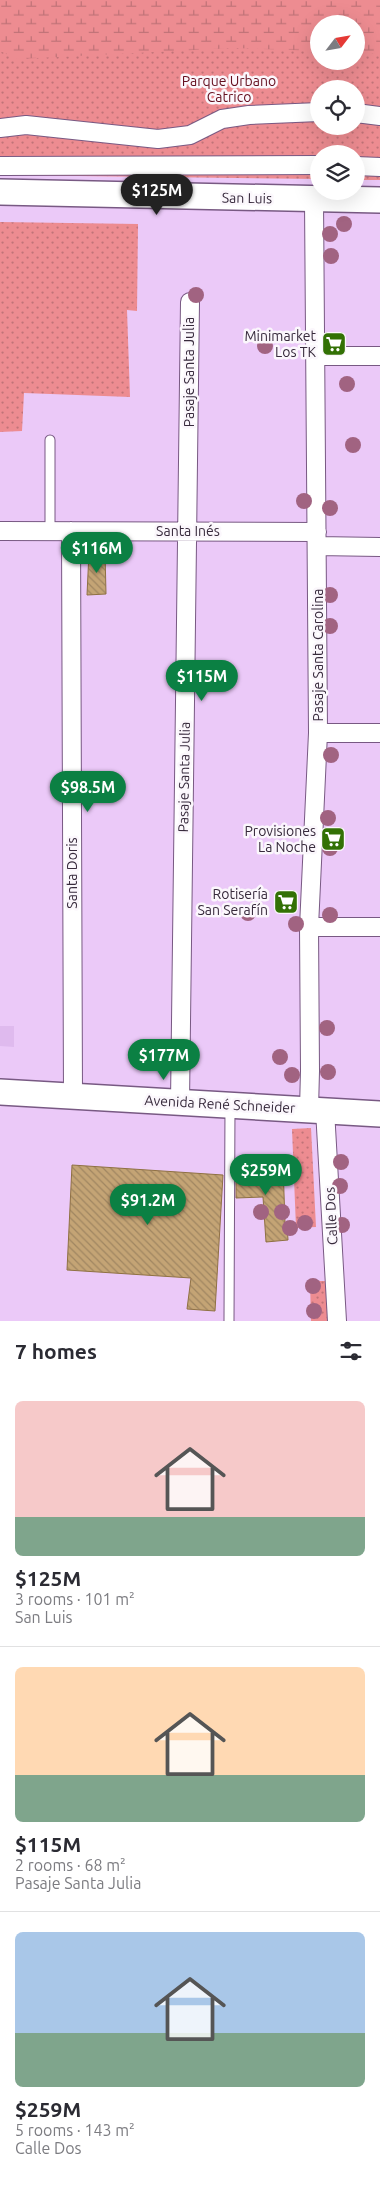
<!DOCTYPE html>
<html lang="en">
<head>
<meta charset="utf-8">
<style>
	body { margin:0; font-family:Ubuntu,sans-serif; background:#f7f7f7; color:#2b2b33; height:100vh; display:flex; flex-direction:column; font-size:19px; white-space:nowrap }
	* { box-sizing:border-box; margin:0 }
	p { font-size:16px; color:#7c7c81 }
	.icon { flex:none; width:28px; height:28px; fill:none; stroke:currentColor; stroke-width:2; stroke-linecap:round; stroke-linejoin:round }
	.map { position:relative; height:1321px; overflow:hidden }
	.side { display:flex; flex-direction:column; background:#fff; flex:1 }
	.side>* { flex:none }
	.needle { width:32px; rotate:59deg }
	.fabs { position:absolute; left:310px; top:15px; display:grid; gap:10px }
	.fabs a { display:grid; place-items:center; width:55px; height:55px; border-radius:50%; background:#fff; box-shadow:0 5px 20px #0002; font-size:25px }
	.price { position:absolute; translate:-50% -42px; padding:0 11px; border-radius:18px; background:#0b8043; color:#fff; font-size:16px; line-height:32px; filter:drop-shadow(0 1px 2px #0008) }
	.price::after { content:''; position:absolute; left:50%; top:30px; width:15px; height:11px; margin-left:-8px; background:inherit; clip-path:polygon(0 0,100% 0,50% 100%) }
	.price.selected { background:#222; color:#fff }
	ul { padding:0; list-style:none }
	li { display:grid; align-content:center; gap:10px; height:265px; padding:0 15px }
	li+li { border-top:1px solid #e1e1e2 }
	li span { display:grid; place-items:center; height:155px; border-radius:8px; color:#555 }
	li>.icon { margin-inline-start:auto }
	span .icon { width:90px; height:90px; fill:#fffc; stroke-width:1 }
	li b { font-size:21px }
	h2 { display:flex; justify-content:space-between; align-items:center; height:60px; padding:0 15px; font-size:21px }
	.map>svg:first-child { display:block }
</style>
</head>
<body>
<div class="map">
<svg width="380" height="1321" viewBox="0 0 380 1321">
	<defs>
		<pattern id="grass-dots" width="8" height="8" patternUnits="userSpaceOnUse" patternTransform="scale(1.25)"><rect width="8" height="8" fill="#ed8c91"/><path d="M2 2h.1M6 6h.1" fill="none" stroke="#c17378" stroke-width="1.8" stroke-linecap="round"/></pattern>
		<pattern id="wetland-marsh" width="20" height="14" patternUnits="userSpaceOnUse" patternTransform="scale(1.25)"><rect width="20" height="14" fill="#ed8c91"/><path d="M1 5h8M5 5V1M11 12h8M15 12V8" fill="none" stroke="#c17378"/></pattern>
		<pattern id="building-back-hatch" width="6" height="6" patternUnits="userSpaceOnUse" patternTransform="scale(1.25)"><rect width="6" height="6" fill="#c4a475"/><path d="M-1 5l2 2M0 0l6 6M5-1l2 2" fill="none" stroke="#a08661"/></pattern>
	</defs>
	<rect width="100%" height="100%" fill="#ebc9f8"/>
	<!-- built -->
	<path fill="#dfbaee" d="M0,1026H14V1047L0,1046Z"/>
	<!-- grass -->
	<path fill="url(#grass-dots)" fill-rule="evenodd" d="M0,0H380V180H356V154H319V179L0,175ZM319,24H356V61H319ZM319,89H356V126H319Z
		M0,222L138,224L137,311L127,310L130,397L24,393L22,431L0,432Z
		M311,1128L316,1227L296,1228L292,1129Z
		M310,1281H329L330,1321H311Z"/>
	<!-- wetland -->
	<path fill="url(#wetland-marsh)" d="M0,0H380V54L356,53V24H319V51L234,48L17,59L0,51Z"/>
	<!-- building -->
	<path fill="url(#building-back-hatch)" stroke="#8f7143" d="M89,552H105L106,594L87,595Z
		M283,1164L285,1223H287L288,1240L266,1242L263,1197L236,1198V1175L244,1176L243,1166Z
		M72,1165L223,1175L215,1311L187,1309L191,1278L67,1270Z"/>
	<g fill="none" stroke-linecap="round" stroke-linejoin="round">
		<defs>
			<path id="lane" d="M50,440V531
				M229,1321L230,1108"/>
			<path id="street" d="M356,113L380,116
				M0,128L26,125L158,139L190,135L222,119L249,115L319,112
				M0,166L319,165
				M356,166L380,167
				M315,356H380
				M0,531L317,532
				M71,531L73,1096
				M317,546L380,547
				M318,733H380
				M309,927H380
				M180,1102L190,302
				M309,1109L310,1071L309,927L318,733L314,200
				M325,1110L337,1321"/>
			<path id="secondary" d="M0,192L380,200
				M0,1092L380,1114"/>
		</defs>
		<!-- lane casing -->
		<use href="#lane" stroke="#785983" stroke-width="11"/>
		<!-- street casing -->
		<use href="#street" stroke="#785983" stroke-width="20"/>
		<!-- secondary casing -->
		<use href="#secondary" stroke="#785983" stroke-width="28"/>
		<!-- lane -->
		<use href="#lane" stroke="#fff" stroke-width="9"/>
		<!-- street -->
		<use href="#street" stroke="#fff" stroke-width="18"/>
		<!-- secondary -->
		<use href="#secondary" stroke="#fff" stroke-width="25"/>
	</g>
	<!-- trees -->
	<g fill="#a16381">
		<circle cx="344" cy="224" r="8"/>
		<circle cx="330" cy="234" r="8"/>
		<circle cx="331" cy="256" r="8"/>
		<circle cx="196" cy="295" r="8"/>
		<circle cx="265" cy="346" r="8"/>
		<circle cx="347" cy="384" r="8"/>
		<circle cx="353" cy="445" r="8"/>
		<circle cx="304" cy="501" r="8"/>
		<circle cx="330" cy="508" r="8"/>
		<circle cx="330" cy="595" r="8"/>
		<circle cx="330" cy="626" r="8"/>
		<circle cx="331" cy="755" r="8"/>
		<circle cx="328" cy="818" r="8"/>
		<circle cx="330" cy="848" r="8"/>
		<circle cx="248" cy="913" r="8"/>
		<circle cx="330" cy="915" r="8"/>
		<circle cx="296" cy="924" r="8"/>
		<circle cx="327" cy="1028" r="8"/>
		<circle cx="280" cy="1057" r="8"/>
		<circle cx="328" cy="1072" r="8"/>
		<circle cx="292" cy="1075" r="8"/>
		<circle cx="341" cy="1162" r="8"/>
		<circle cx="340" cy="1186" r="8"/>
		<circle cx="261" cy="1212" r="8"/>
		<circle cx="282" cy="1212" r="8"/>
		<circle cx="305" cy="1223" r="8"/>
		<circle cx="342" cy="1225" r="8"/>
		<circle cx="290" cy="1228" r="8"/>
		<circle cx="313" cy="1286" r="8"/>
		<circle cx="314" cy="1311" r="8"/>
	</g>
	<!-- icons -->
	<defs>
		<symbol id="supermarket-square" viewBox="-11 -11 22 22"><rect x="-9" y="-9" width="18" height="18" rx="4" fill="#337105" stroke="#fbf7fc"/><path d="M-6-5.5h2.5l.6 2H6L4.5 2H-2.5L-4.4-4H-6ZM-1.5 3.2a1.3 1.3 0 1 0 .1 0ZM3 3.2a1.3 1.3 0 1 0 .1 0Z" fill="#fff"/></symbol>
	</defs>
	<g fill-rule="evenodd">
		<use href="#supermarket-square" x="320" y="330" width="28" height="28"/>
		<use href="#supermarket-square" x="319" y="825" width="28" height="28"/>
		<use href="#supermarket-square" x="272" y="888" width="28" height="28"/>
	</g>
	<g text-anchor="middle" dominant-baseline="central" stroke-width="5" stroke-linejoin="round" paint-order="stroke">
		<!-- park labels -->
		<g font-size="14" fill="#650f1f" stroke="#fbf7fc">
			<text x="229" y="81">Parque Urbano<tspan x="229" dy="16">Catrico</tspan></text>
		</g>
		<!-- street labels -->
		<g font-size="14" fill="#372a3c" stroke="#fbf7fc">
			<text transform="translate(247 198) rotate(1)">San Luis</text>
			<text transform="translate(189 372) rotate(-90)">Pasaje Santa Julia</text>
			<text x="188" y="531">Santa Inés</text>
			<text transform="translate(318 655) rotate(-90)">Pasaje Santa Carolina</text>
			<text transform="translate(184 777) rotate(-89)">Pasaje Santa Julia</text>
			<text transform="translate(72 873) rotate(-90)">Santa Doris</text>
			<text transform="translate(220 1104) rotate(3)">Avenida René Schneider</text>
			<text transform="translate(331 1216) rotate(-93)">Calle Dos</text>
		</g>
		<!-- poi labels -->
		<g font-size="14" fill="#372a3c" stroke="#fbf7fc" text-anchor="end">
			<text x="316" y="336">Minimarket<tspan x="316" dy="16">Los TK</tspan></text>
			<text x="316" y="831">Provisiones<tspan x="316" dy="16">La Noche</tspan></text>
			<text x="268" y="894">Rotisería<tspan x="268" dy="16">San Serafín</tspan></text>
		</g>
	</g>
</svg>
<div class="fabs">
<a><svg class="needle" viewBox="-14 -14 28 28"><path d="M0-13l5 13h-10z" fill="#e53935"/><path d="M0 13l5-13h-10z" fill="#7c7c81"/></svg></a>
<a><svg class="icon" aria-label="locate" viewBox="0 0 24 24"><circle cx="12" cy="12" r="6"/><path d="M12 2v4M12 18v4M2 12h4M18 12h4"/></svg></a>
<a><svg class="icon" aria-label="layers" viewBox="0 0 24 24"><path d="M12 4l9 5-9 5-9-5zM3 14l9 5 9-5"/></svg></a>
</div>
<b class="price selected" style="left:157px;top:216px">$125M</b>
<b class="price" style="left:97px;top:574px">$116M</b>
<b class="price" style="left:202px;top:702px">$115M</b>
<b class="price" style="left:88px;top:813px">$98.5M</b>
<b class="price" style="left:164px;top:1081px">$177M</b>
<b class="price" style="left:266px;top:1196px">$259M</b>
<b class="price" style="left:148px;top:1226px">$91.2M</b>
</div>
<section class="side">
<h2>7 homes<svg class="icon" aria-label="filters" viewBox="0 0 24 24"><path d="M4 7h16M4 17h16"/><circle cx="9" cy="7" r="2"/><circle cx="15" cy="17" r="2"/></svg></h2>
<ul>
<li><span style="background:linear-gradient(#f6c9c9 75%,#7fa58c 0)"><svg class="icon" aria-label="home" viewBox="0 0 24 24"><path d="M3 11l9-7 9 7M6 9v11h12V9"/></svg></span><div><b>$125M</b><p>3 rooms · 101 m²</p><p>San Luis</p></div></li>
<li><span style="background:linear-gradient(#ffd9b3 70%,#7fa58c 0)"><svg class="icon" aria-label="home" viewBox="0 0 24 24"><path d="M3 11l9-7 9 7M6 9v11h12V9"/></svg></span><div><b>$115M</b><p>2 rooms · 68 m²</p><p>Pasaje Santa Julia</p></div></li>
<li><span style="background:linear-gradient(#a9c7e8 65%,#7fa58c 0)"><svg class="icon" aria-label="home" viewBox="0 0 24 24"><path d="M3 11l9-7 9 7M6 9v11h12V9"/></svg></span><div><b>$259M</b><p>5 rooms · 143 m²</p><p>Calle Dos</p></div></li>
</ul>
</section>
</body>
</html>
